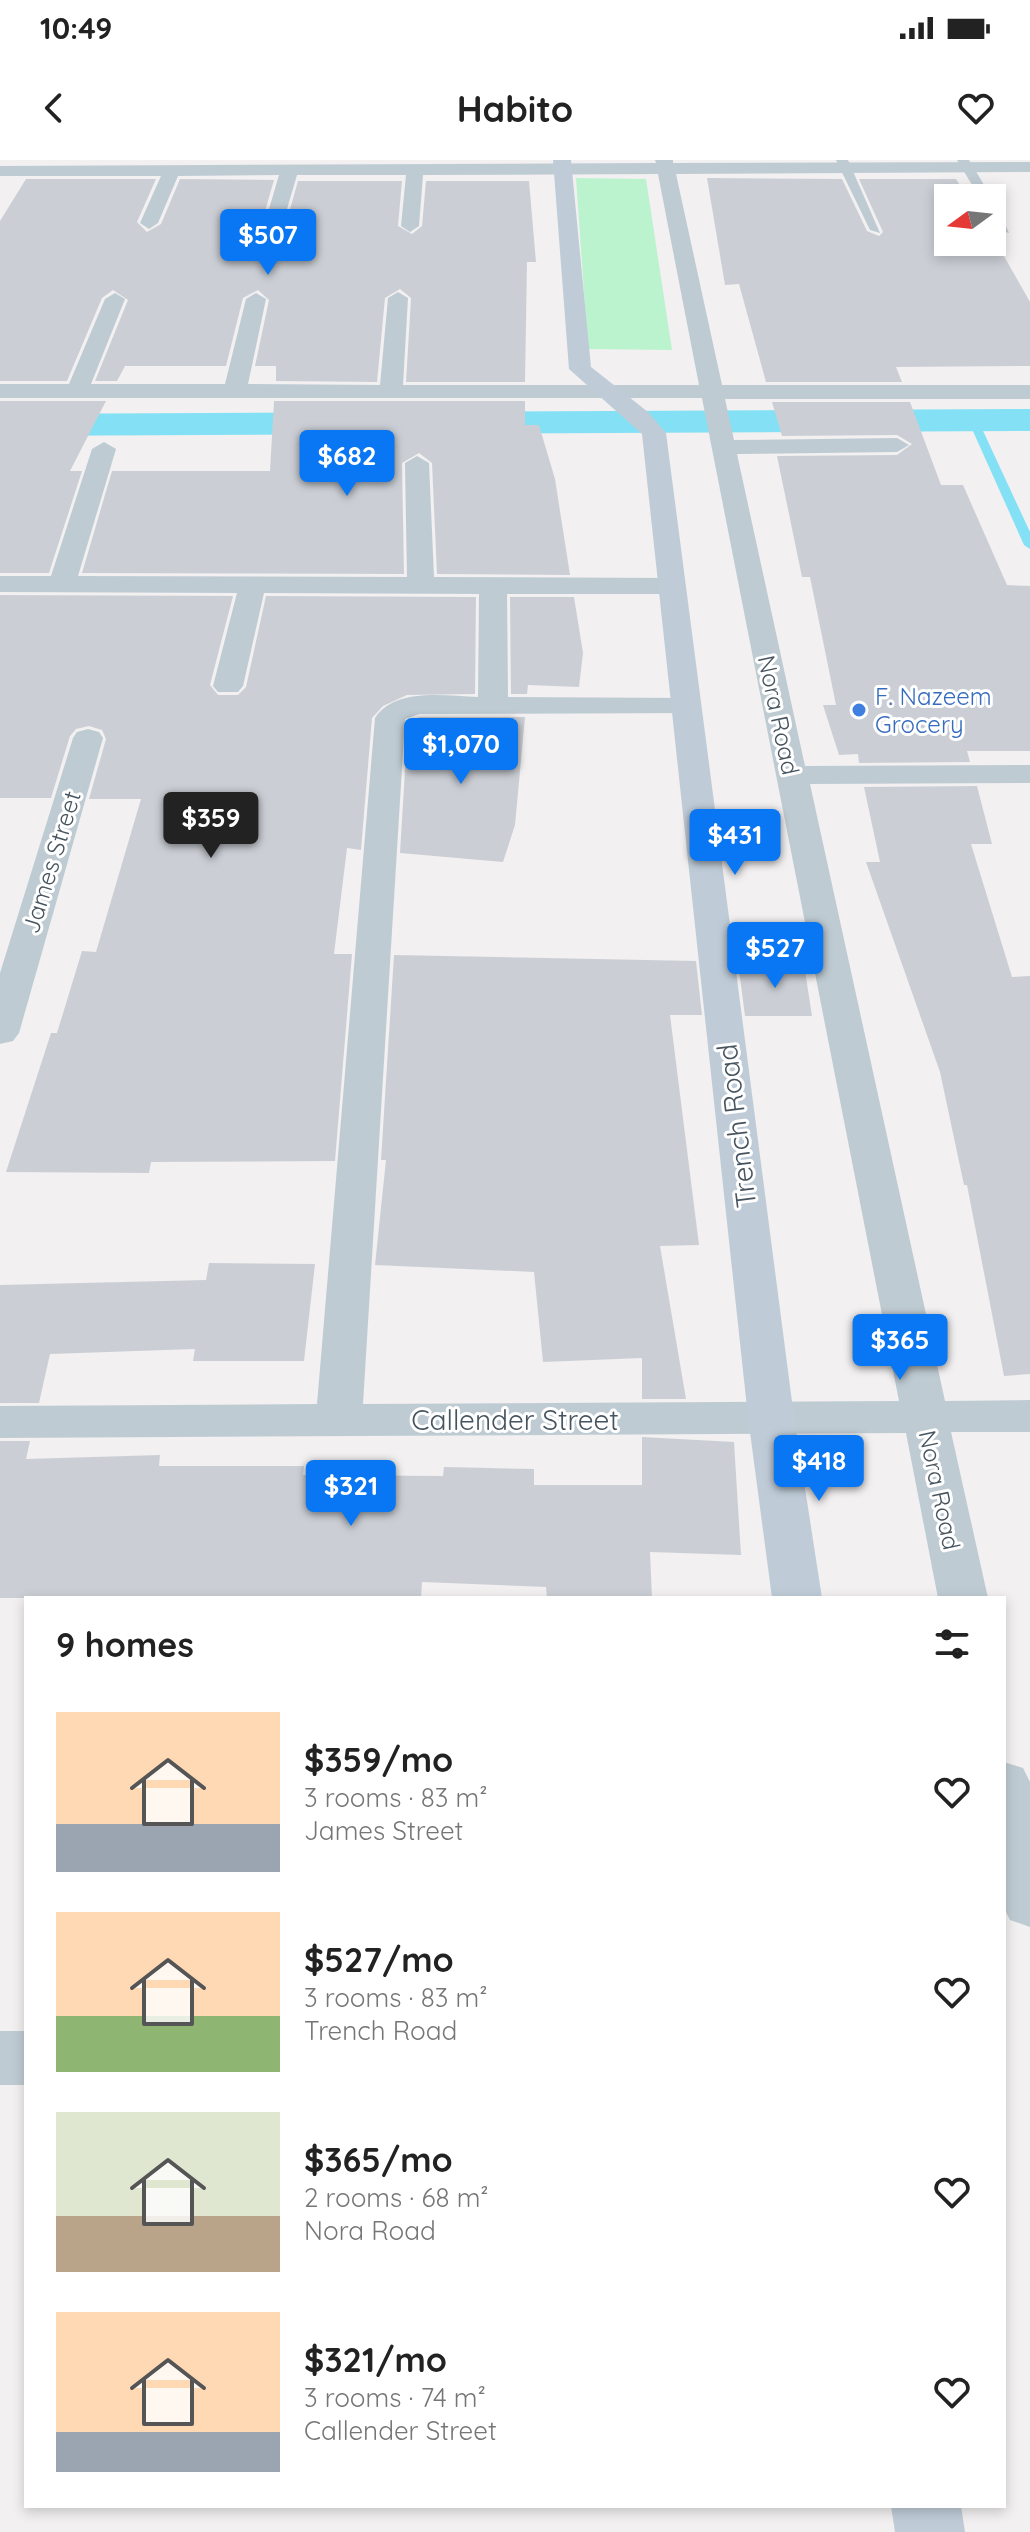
<!DOCTYPE html>
<html lang="en">
<head>
<meta charset="utf-8">
<style>
	body { margin:0; font-family:Quicksand,sans-serif; background:#f6f6f6; color:#222; height:100vh; display:flex; flex-direction:column; font-size:30px; white-space:nowrap }
	* { box-sizing:border-box; margin:0 }
	p { font-size:26px; color:#767676 }
	.icon { flex:none; width:44px; height:44px; fill:none; stroke:currentColor; stroke-width:2; stroke-linecap:round; stroke-linejoin:round }
	.map { position:relative; flex:1; overflow:hidden }
	.details { position:absolute; left:24px; top:1436px; width:982px; height:912px; display:flex; flex-direction:column; background:#fff; border-radius:0px; box-shadow:0 4px 12px #0003 }
	.details>* { flex:none }
	.needle { width:52px; rotate:255deg }
	.buttons { position:absolute; left:934px; top:24px; display:grid; gap:16px }
	.buttons a { display:grid; place-items:center; width:72px; height:72px; border-radius:0px; background:#fff; box-shadow:0 4px 12px #0003; font-size:40px }
	.price { position:absolute; translate:-50% -68px; padding:0 18px; border-radius:8px; background:#0976f3; color:#fff; font-size:26px; line-height:52px; filter:drop-shadow(0 2px 4px #0008) }
	.price::after { content:''; position:absolute; left:50%; top:48px; width:24px; height:18px; margin-left:-12px; background:inherit; clip-path:polygon(0 0,100% 0,50% 100%) }
	.price.selected { background:#222; color:#fff }
	ul { padding:0; list-style:none }
	li { display:flex; align-items:center; gap:24px; height:200px; padding:0 32px }
	li span { display:grid; place-items:center; flex:none; width:224px; height:160px; border-radius:0px; color:#555 }
	li>.icon { margin-inline-start:auto }
	span .icon { width:96px; height:96px; fill:#fffc; stroke-width:1 }
	li b { font-size:34px }
	h2 { display:flex; justify-content:space-between; align-items:center; height:96px; padding:0 32px; font-size:34px }
	.status { display:flex; justify-content:space-between; align-items:center; height:56px; padding:0 40px; background:#fff; direction:ltr }
	.status svg { height:22px; fill:currentColor }
	header { display:flex; justify-content:space-between; align-items:center; height:104px; padding:0 32px; background:#fff; font-size:36px; font-weight:800 }
	.map>svg:first-child { display:block }
</style>
</head>
<body>
<div class="status"><b>10:49</b><svg viewBox="0 0 49 12"><path d="M0 12V9h3v3zM5 12V6h3v6zM10 12V3h3v9zM15 12V0h3v12zM26 1h20v11H26zM47 4h2v5h-2z"/></svg></div>
<header><svg class="icon" aria-label="back" viewBox="0 0 24 24"><path d="M15 5l-7 7 7 7"/></svg>Habito<svg class="icon" aria-label="heart" viewBox="0 0 24 24"><path d="M12 20l-8-8c-3-5 5-10 8-4 3-6 11-1 8 4z"/></svg></header>
<div class="map">
<svg width="1030" height="2372" viewBox="0 0 1030 2372">
	<rect width="100%" height="100%" fill="#f2f0f0"/>
	<!-- green -->
	<path fill="#bbf3cf" d="M576,18L646,19L672,190L588,189Z"/>
	<g fill="none" stroke-linecap="round" stroke-linejoin="round">
		<!-- stream -->
		<path fill="#84e0f4" fill-rule="evenodd" d="M973,257L978,260L1030,372V389L1024,385L968,260Z"/>
		<!-- canal -->
		<path fill="#84e0f4" fill-rule="evenodd" d="M1030,249V271L0,276V254Z"/>
	</g>
	<!-- building -->
	<path fill="#cbcfd5" d="M707,18L842,19L867,71L879,76L883,72L859,19H956L968,38H948V82H992V75L1030,142V206L896,207L902,222H766L739,124L725,125Z
		M26,19H156L137,62L147,72L161,64L180,19L274,20L261,65L271,74L285,67L298,21H402L398,66L412,74L422,66L426,21H529L536,102H527L525,222H406L411,138L400,129L385,138L377,222L276,221V206H255L269,140L258,130L243,138L226,206H125L117,221H95L128,140L113,130L102,138L67,221H0V61Z
		M0,241H106L70,311H82L49,413H0Z
		M274,241H525V265H539L555,319L570,415L437,414L432,303L419,293L402,303L404,414L82,413L112,311H270Z
		M772,242H910L941,325H963L1007,425L1030,426V591H967L970,602L859,603L858,594L839,595L823,545H836L810,417H802L777,296L897,295L912,284L897,275L782,276Z
		M0,435L233,436L210,525L218,535H238L246,527L266,436L476,437L475,534L407,535L383,546L372,558L361,690L347,688L334,794H352L335,1001L151,1002L149,1013L6,1012L51,873H57L82,791L96,792L141,639H89L106,579L102,570L89,566L76,569L70,576L51,638H0Z
		M510,437H574L583,493L579,527L528,525L527,534H511Z
		M420,557H525L515,665L503,702L400,693L408,561Z
		M977,626L992,684H971L1012,817L1030,816V1214L1004,1216L967,1025H964L940,912L866,702H880L864,627Z
		M394,795L696,801L702,855H670L699,1085L660,1086L686,1239H642V1198L543,1202L534,1112L375,1105L386,1000H381Z
		M738,802L804,804L812,856H745Z
		M209,1103L315,1104L304,1201H193L195,1189L50,1194L39,1243H0V1125L206,1120Z
		M642,1277L734,1282L741,1395L650,1392L652,1438H547L546,1427L422,1422L421,1438H0V1281H30L26,1299L160,1295L159,1306H304L303,1315L443,1316L444,1307L534,1309V1325H642Z"/>
	<g fill="none" stroke-linecap="round" stroke-linejoin="round">
		<!-- lane -->
		<path fill="#bfcbd3" fill-rule="evenodd" d="M836,0H848L880,73L870,70Z
			M957,0H969L992,38H980Z
			M992,44L998,48L1009,73L999,70L992,58Z"/>
		<!-- street -->
		<path fill="#bfcbd3" fill-rule="evenodd" d="M655,0H673V3L1030,2V12L676,14L722,225H1030V239H725L734,280L897,278L909,285L897,292L737,294L805,606L1030,605V623L810,624L945,1241L1030,1240V1272H951L988,1438H938L906,1273L0,1278V1246L317,1244L375,558C396,527 445,536 478,537L479,434L264,433L243,526L238,532H218L213,526L237,433L0,432V416H51L92,289L104,282L116,289L78,416L407,417L405,303L417,296L429,303L434,417L671,418L681,420L685,426L681,432L671,434H507L508,537L685,538L696,541L700,547L696,553L419,554L405,559L363,1244L899,1241L702,238H0V224H69L105,139L115,133L125,139L91,224H225L246,139L256,133L266,139L248,224L380,225L388,138L398,132L408,138L403,225H699L658,14L423,15L419,66L410,72L401,66L406,15H297L282,66L273,72L264,66L279,15L178,16L158,63L149,69L140,63L161,16H0V6L656,3Z
			M88,569L99,572L103,578L19,873L13,881L0,884V813L73,578L77,572Z
			M1004,1602L1023,1608L1030,1622V1767L1010,1760L1004,1748Z
			M0,1871H26V1925H0Z"/>
		<!-- secondary -->
		<path fill="#bfccd8" fill-rule="evenodd" d="M553,0H571L591,207L648,252L666,273L794,1257L822,1438H772L748,1257L642,274L569,209Z
			M891,2346H961L965,2372H895Z"/>
	</g>
	<!-- markers -->
	<circle fill="#3f7fe0" stroke="#fff" stroke-width="3" cx="859" cy="550" r="8"/>
	<g text-anchor="middle" dominant-baseline="central" stroke-width="6" stroke-linejoin="round" paint-order="stroke">
		<!-- far-shop labels -->
		<g font-size="24" fill="#366cbe" stroke="#fff" text-anchor="start">
			<text x="875" y="536">F. Nazeem<tspan x="875" dy="28">Grocery</tspan></text>
		</g>
		<!-- far-street labels -->
		<g font-size="24" fill="#46545f" stroke="#fff">
			<text transform="translate(779 555) rotate(78)">Nora Road</text>
			<text transform="translate(51 702) rotate(-73)">James Street</text>
			<text transform="translate(940 1330) rotate(78)">Nora Road</text>
		</g>
		<!-- street labels -->
		<g font-size="28" fill="#46545f" stroke="#fff">
			<text transform="translate(736 966) rotate(-97)">Trench Road</text>
			<text x="515" y="1259">Callender Street</text>
		</g>
	</g>
</svg>
<div class="buttons">
<a><svg class="needle" viewBox="-14 -14 28 28"><path d="M0-13l5 13h-10z" fill="#e53935"/><path d="M0 13l5-13h-10z" fill="#767676"/></svg></a>
</div>
<b class="price" style="left:268px;top:117px">$507</b>
<b class="price" style="left:347px;top:338px">$682</b>
<b class="price" style="left:461px;top:626px">$1,070</b>
<b class="price selected" style="left:211px;top:700px">$359</b>
<b class="price" style="left:735px;top:717px">$431</b>
<b class="price" style="left:775px;top:830px">$527</b>
<b class="price" style="left:900px;top:1222px">$365</b>
<b class="price" style="left:819px;top:1343px">$418</b>
<b class="price" style="left:351px;top:1368px">$321</b>
<section class="details">
<h2>9 homes<svg class="icon" aria-label="filters" viewBox="0 0 24 24"><path d="M4 7h16M4 17h16"/><circle cx="9" cy="7" r="2"/><circle cx="15" cy="17" r="2"/></svg></h2>
<ul>
<li><span style="background:linear-gradient(#ffd9b3 70%,#9aa5b1 0)"><svg class="icon" aria-label="home" viewBox="0 0 24 24"><path d="M3 11l9-7 9 7M6 9v11h12V9"/></svg></span><div><b>$359/mo</b><p>3 rooms · 83 m²</p><p>James Street</p></div><svg class="icon" aria-label="heart" viewBox="0 0 24 24"><path d="M12 20l-8-8c-3-5 5-10 8-4 3-6 11-1 8 4z"/></svg></li>
<li><span style="background:linear-gradient(#ffd9b3 65%,#8fb573 0)"><svg class="icon" aria-label="home" viewBox="0 0 24 24"><path d="M3 11l9-7 9 7M6 9v11h12V9"/></svg></span><div><b>$527/mo</b><p>3 rooms · 83 m²</p><p>Trench Road</p></div><svg class="icon" aria-label="heart" viewBox="0 0 24 24"><path d="M12 20l-8-8c-3-5 5-10 8-4 3-6 11-1 8 4z"/></svg></li>
<li><span style="background:linear-gradient(#dfe7d0 65%,#b9a48a 0)"><svg class="icon" aria-label="home" viewBox="0 0 24 24"><path d="M3 11l9-7 9 7M6 9v11h12V9"/></svg></span><div><b>$365/mo</b><p>2 rooms · 68 m²</p><p>Nora Road</p></div><svg class="icon" aria-label="heart" viewBox="0 0 24 24"><path d="M12 20l-8-8c-3-5 5-10 8-4 3-6 11-1 8 4z"/></svg></li>
<li><span style="background:linear-gradient(#ffd9b3 75%,#9aa5b1 0)"><svg class="icon" aria-label="home" viewBox="0 0 24 24"><path d="M3 11l9-7 9 7M6 9v11h12V9"/></svg></span><div><b>$321/mo</b><p>3 rooms · 74 m²</p><p>Callender Street</p></div><svg class="icon" aria-label="heart" viewBox="0 0 24 24"><path d="M12 20l-8-8c-3-5 5-10 8-4 3-6 11-1 8 4z"/></svg></li>
</ul>
</section>
</div>
</body>
</html>
